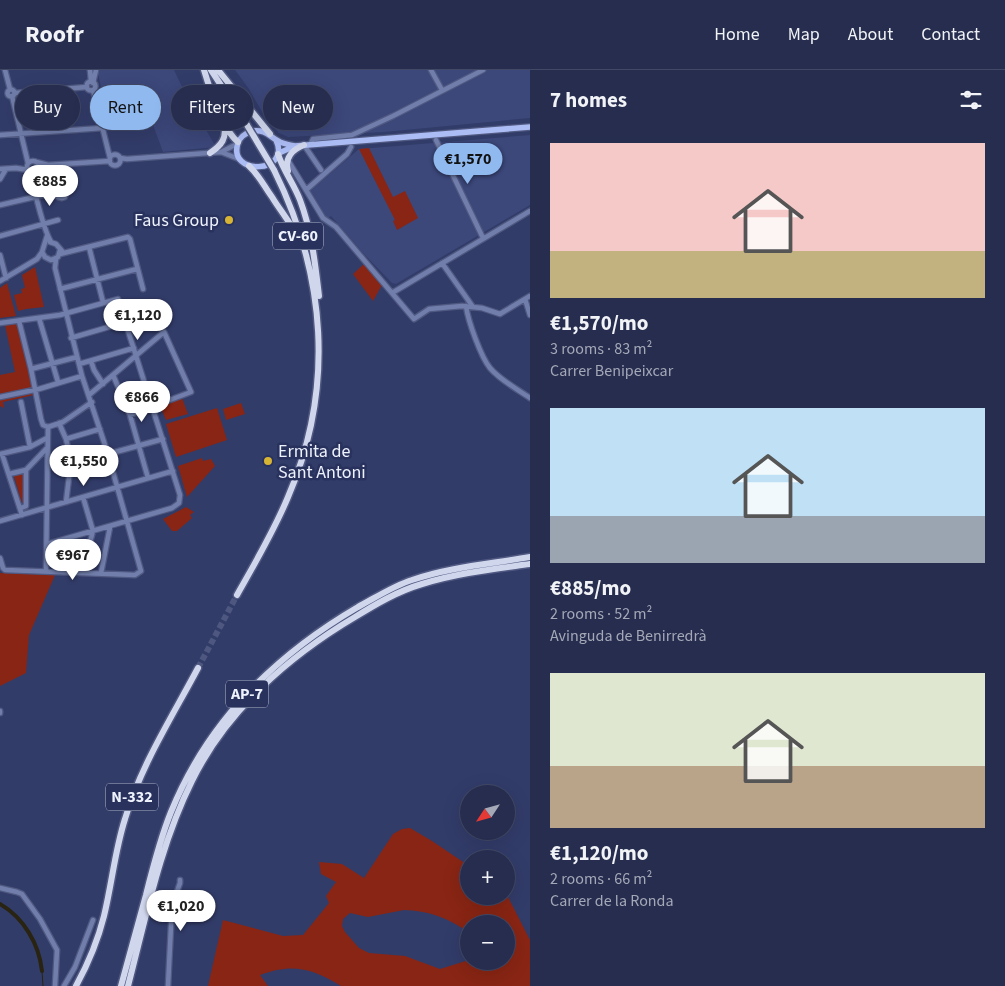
<!DOCTYPE html>
<html lang="en">
<head>
<meta charset="utf-8">
<style>
	body { margin:0; font-family:"Source Sans 3",sans-serif; background:#323959; color:#f1f3f6; height:100vh; display:flex; flex-direction:column; font-size:19px; white-space:nowrap }
	* { box-sizing:border-box; margin:0 }
	p { font-size:16px; color:#a4a8b7 }
	.icon { flex:none; width:28px; height:28px; fill:none; stroke:currentColor; stroke-width:2; stroke-linecap:round; stroke-linejoin:round }
	.map { position:relative; flex:1; overflow:hidden }
	.panel { display:flex; flex-direction:column; background:#262d4f; width:475px }
	.panel>* { flex:none }
	.banner { position:absolute; left:15px; top:15px; width:440px; height:45px; display:flex; gap:10px }
	.needle { width:32px; rotate:234deg }
	.buttons { position:absolute; left:460px; top:715px; display:grid; gap:10px }
	.buttons a { display:grid; place-items:center; width:55px; height:55px; border-radius:50%; background:#262d4f; box-shadow:0 5px 20px #0002,0 0 0 1px #424966; font-size:25px }
	.price { position:absolute; translate:-50% -42px; padding:0 11px; border-radius:18px; background:#fff; color:#222; font-size:16px; line-height:32px; filter:drop-shadow(0 1px 2px #0008) }
	.price::after { content:''; position:absolute; left:50%; top:30px; width:15px; height:11px; margin-left:-8px; background:inherit; clip-path:polygon(0 0,100% 0,50% 100%) }
	.price.current { background:#90b9f0; color:#111 }
	ul { padding:0; list-style:none }
	li { display:grid; align-content:center; gap:10px; height:265px; padding:0 20px }
	li span { display:grid; place-items:center; height:155px; border-radius:0px; color:#555 }
	li>.icon { margin-inline-start:auto }
	span .icon { width:90px; height:90px; fill:#fffc; stroke-width:1 }
	li b { font-size:21px }
	h2 { display:flex; justify-content:space-between; align-items:center; height:60px; padding:0 20px; font-size:21px }
	.chip { padding:0 18px; border-radius:22px; background:#262d4f; box-shadow:0 5px 20px #0002,0 0 0 1px #424966; font-size:18px; line-height:45px }
	.chip.current { background:#90b9f0; color:#111 }
	header { display:flex; align-items:center; gap:30px; box-sizing:border-box; height:70px; padding:0 25px; background:#262d4f; border-bottom:1px solid #424966 }
	header strong { font-size:24px }
	nav { display:flex; gap:28px; margin-inline-start:auto; font-size:18px }
	main { display:flex; flex:1; min-height:0 }
	.map>svg:first-child { display:block }
</style>
</head>
<body>
<header>
<strong>Roofr</strong>
<nav><a>Home</a><a>Map</a><a>About</a><a>Contact</a></nav>
</header>
<main>
<div class="map">
<svg width="530" height="916" viewBox="0 0 530 916">
	<rect width="100%" height="100%" fill="#323c69"/>
	<!-- built -->
	<path fill="#3c477a" d="M100,0H174L189,31L216,77L163,82L153,55L134,59L128,39L107,43L98,4Z
		M235,0H530V48L384,62L288,67L279,63L265,47L249,19Z
		M530,65V135L396,214L392,213L361,181L331,146L327,149L310,121L359,79Z"/>
	<!-- green -->
	<path fill="#892514" fill-rule="evenodd" d="M369,78L393,127L405,121L418,148L397,160L393,151L395,150L359,79Z
		M364,194L382,215L373,231L353,204Z
		M35,197L44,237L26,239L18,241L14,225L22,223L21,219L25,218L22,205Z
		M7,213L16,246L0,248V218Z
		M18,253L34,325L3,332L4,338L0,336V305L15,302L5,255Z
		M182,328L188,344L166,350L161,338L163,335Z
		M241,333L245,344L226,350L223,339Z
		M217,338L227,370L176,387L166,354Z
		M202,388L203,391L211,389L215,396L187,427L178,396Z
		M24,403V433H22L14,406Z
		M186,437L194,442L190,445L192,448L177,461H172L163,449Z
		M0,503L55,505L29,565L26,603L0,616Z
		M410,758L432,771L469,796V826H506V823L530,870V916H341C312,898 292,893 260,905L268,916H208L223,850L283,866L303,865L329,833L326,826L336,812L321,804L319,792L342,794L364,808L393,764L402,759ZM404,840C427,840 451,849 469,863V854H506V891L469,890L440,899L405,886L369,883L359,878L345,862L342,856L343,849L350,843L368,847Z"/>
	<g fill="none" stroke-linecap="round" stroke-linejoin="round">
		<!-- stream -->
		<path stroke="#292311" stroke-width="1" d="M42,901L43,916"/>
		<!-- canal -->
		<path stroke="#292311" stroke-width="4" d="M0,834C24,848 39,874 42,901"/>
		<!-- highway-tunnel -->
		<path stroke="#4e577f" stroke-width="6" stroke-dasharray="6 3" stroke-linecap="butt" d="M198,598L237,525"/>
		<defs>
			<path id="minor" d="M5,0L10,19
				M90,0L91,11
				M431,0L442,20
				M86.5 16a4.5 4.5 0 1 1 9 0a4.5 4.5 0 1 1-9 0Z
				M93,13L96,0
				M7.5 23a3.5 3.5 0 1 1 7 0a3.5 3.5 0 1 1-7 0Z
				M93,20L110,88
				M15,23L87,17
				M12,26L28,93
				M0,65L103,58
				M436,70L483,168
				M304,75L321,100
				M310,75L313,69L352,65L393,46L483,0
				M221,82L239,89
				M109.5 90a5.5 5.5 0 1 1 11 0a5.5 5.5 0 1 1-11 0Z
				M120,88L127,89L221,82L237,74
				M27 97a6 6 0 1 1 12 0a6 6 0 1 1-12 0Z
				M36,92L48,95L110,91
				M289,92L323,148L336,157L414,249L429,239L462,236L482,238L500,244L530,226
				M0,99L16,98L28,100
				M29,101C36,122 41,155 51,172
				M0,109L6,99
				M306,120L347,84L351,77
				M54,122L58,127L62,128L65,127L67,119
				M0,135L69,119
				M0,166L58,150
				M50,172L56,174L62,181
				M89,177L103,232
				M42,182L45,187L51,190L58,187L60,180
				M60,184L128,167L130,169L143,219
				M0,185L6,208
				M442,193L473,237
				M0,211L37,189L42,182L47,166
				M60,219L137,199
				M392,223L530,141
				M525,229L530,245
				M466,236C468,251 481,287 490,298C500,310 517,319 530,328
				M39,248L58,312
				M19,251L31,299L41,349L43,355L48,357
				M0,253L60,245L118,229L180,425L179,433L172,438L47,474
				M71,268L126,252
				M91,291L94,300L103,314
				M79,294L134,278
				M31,299L77,287
				M113,305L130,345L148,408
				M89,325L164,262L191,322L130,345
				M0,327L39,319L82,306
				M21,332L30,377
				M59,353L66,369L71,391L66,432
				M66,369L100,359
				M0,384L30,377L47,368
				M2,384L22,445
				M71,391L108,384L163,369
				M26,400L46,379
				M9,404L26,400V436L21,438
				M0,451L173,401
				M0,488L3,498L5,500L135,505L141,501L107,381L82,306L55,198L56,189
				M46,501L48,357L63,352L92,332
				M82,502L93,461L83,427
				M101,503L110,457
				M0,641V643
				M0,818L17,822L22,824L40,849L57,880L55,916
				M64,916L75,897L93,850
				M168,916L172,836L180,813V810"/>
			<path id="major" d="M276,70C292,104 227,106 238,73C240,67 246,63 252,61C267,59 269,67 280,72C285,74 290,75 295,76
				M279,83L295,76L530,57"/>
			<path id="highway" d="M204,0C210,20 222,59 238,72
				M211,0L247,55
				M218,0L270,64
				M210,83C222,75 227,68 224,54
				M278,84C283,100 294,114 300,130C312,162 315,193 319,226
				M249,96C259,105 264,116 272,127C281,142 293,155 299,171
				M288,101C284,88 293,79 304,75
				M237,525C255,493 274,461 288,427C335,318 326,205 274,100
				M76,916C88,894 98,870 104,846C112,813 115,780 125,749C141,695 172,647 198,598
				M121,916C129,886 138,855 146,825C153,797 160,769 171,742C208,651 274,586 358,537C375,528 393,516 412,510C450,497 490,494 530,487
				M128,916C146,847 160,775 192,711C226,641 289,586 355,547C376,534 398,521 422,514C457,503 494,499 530,494"/>
		</defs>
		<!-- minor casing -->
		<use href="#minor" stroke="#505981" stroke-width="7"/>
		<!-- major casing -->
		<use href="#major" stroke="#505981" stroke-width="8"/>
		<!-- highway casing -->
		<use href="#highway" stroke="#505981" stroke-width="9"/>
		<!-- minor -->
		<use href="#minor" stroke="#717eab" stroke-width="4.5"/>
		<!-- major -->
		<use href="#major" stroke="#acbcf4" stroke-width="5.5"/>
		<!-- highway -->
		<use href="#highway" stroke="#d0d7ed" stroke-width="6"/>
		<defs>
			<path id="highway-bridge" d="M247,55L274,100"/>
		</defs>
		<!-- highway-bridge casing -->
		<use href="#highway-bridge" stroke="#505981" stroke-width="9" stroke-linecap="butt"/>
		<!-- highway-bridge -->
		<use href="#highway-bridge" stroke="#d0d7ed" stroke-width="6"/>
	</g>
	<!-- markers -->
	<g fill="#d8b434" stroke="#28325d" stroke-width="2">
		<circle cx="229" cy="150" r="5"/>
		<circle cx="268" cy="391" r="5"/>
	</g>
	<g text-anchor="middle" dominant-baseline="central" stroke-width="5" stroke-linejoin="round" paint-order="stroke">
		<!-- shield labels -->
		<g fill="#28325d" stroke="#b3b8cd" stroke-width="1">
			<rect x="273" y="152.5" width="50" height="27" rx="4"/>
			<rect x="226" y="610.5" width="42" height="27" rx="4"/>
			<rect x="106" y="713.5" width="52" height="27" rx="4"/>
		</g>
		<g font-size="16" font-weight="bold" fill="#eef2fd">
			<text x="298" y="166">CV-60</text>
			<text x="247" y="624">AP-7</text>
			<text x="132" y="727">N-332</text>
		</g>
		<!-- poi labels -->
		<g font-size="18" fill="#eef2fd" stroke="#28325d" text-anchor="end">
			<text x="219" y="150">Faus Group</text>
			<text x="278" y="381" text-anchor="start">Ermita de<tspan x="278" dy="21">Sant Antoni</tspan></text>
		</g>
	</g>
</svg>
<div class="buttons">
<a><svg class="needle" viewBox="-14 -14 28 28"><path d="M0-13l5 13h-10z" fill="#e53935"/><path d="M0 13l5-13h-10z" fill="#a4a8b7"/></svg></a>
<a>+</a>
<a>−</a>
</div>
<b class="price current" style="left:468px;top:115px">€1,570</b>
<b class="price" style="left:50px;top:137px">€885</b>
<b class="price" style="left:138px;top:271px">€1,120</b>
<b class="price" style="left:142px;top:353px">€866</b>
<b class="price" style="left:84px;top:417px">€1,550</b>
<b class="price" style="left:73px;top:511px">€967</b>
<b class="price" style="left:181px;top:862px">€1,020</b>
<div class="banner">
<a class="chip">Buy</a>
<a class="chip current">Rent</a>
<a class="chip">Filters</a>
<a class="chip">New</a>
</div>
</div>
<section class="panel">
<h2>7 homes<svg class="icon" aria-label="filters" viewBox="0 0 24 24"><path d="M4 7h16M4 17h16"/><circle cx="9" cy="7" r="2"/><circle cx="15" cy="17" r="2"/></svg></h2>
<ul>
<li><span style="background:linear-gradient(#f6c9c9 70%,#c2b280 0)"><svg class="icon" aria-label="home" viewBox="0 0 24 24"><path d="M3 11l9-7 9 7M6 9v11h12V9"/></svg></span><div><b>€1,570/mo</b><p>3 rooms · 83 m²</p><p>Carrer Benipeixcar</p></div></li>
<li><span style="background:linear-gradient(#bfe0f5 70%,#9aa5b1 0)"><svg class="icon" aria-label="home" viewBox="0 0 24 24"><path d="M3 11l9-7 9 7M6 9v11h12V9"/></svg></span><div><b>€885/mo</b><p>2 rooms · 52 m²</p><p>Avinguda de Benirredrà</p></div></li>
<li><span style="background:linear-gradient(#dfe7d0 60%,#b9a48a 0)"><svg class="icon" aria-label="home" viewBox="0 0 24 24"><path d="M3 11l9-7 9 7M6 9v11h12V9"/></svg></span><div><b>€1,120/mo</b><p>2 rooms · 66 m²</p><p>Carrer de la Ronda</p></div></li>
</ul>
</section>
</main>
</body>
</html>
